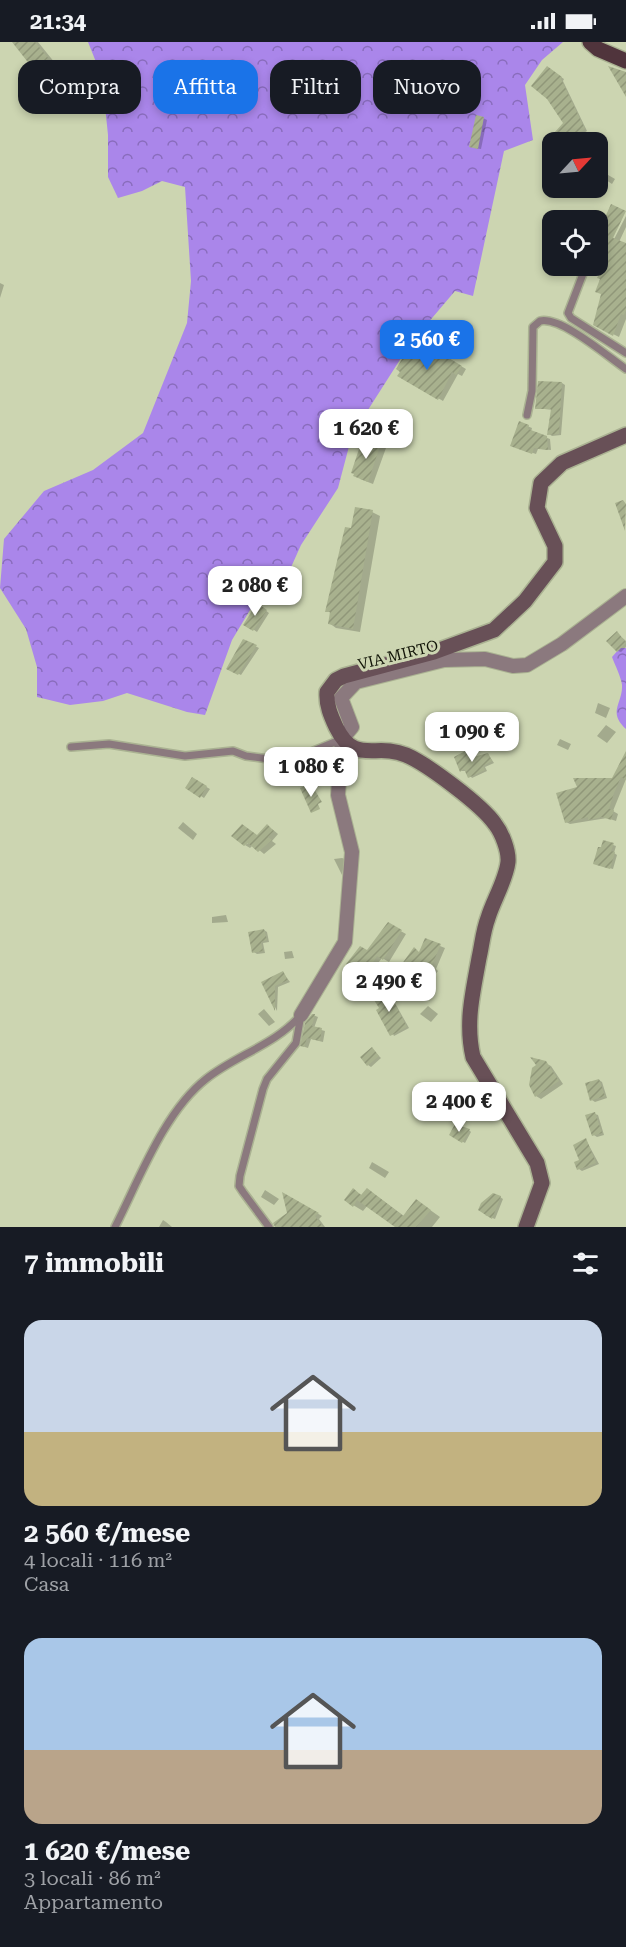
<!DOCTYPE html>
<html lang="it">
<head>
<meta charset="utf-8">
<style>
	body { margin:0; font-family:"Roboto Serif",serif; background:#242831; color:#f1f3f6; height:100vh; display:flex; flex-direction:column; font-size:22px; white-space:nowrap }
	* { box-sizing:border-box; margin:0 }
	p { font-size:20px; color:#9ea1a6 }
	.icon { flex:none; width:33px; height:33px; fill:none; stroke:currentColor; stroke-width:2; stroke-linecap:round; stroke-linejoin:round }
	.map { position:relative; height:1185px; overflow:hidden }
	.sheet { display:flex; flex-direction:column; background:#171b24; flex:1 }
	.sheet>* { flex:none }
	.top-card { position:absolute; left:18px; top:18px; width:591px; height:54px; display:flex; gap:12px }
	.needle { width:39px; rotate:64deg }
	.tools { position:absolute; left:542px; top:90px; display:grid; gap:12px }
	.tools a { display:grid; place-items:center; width:66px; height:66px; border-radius:12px; background:#171b24; box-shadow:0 3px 9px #0003; font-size:30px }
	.price { position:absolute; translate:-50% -51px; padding:0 14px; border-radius:12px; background:#fff; color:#222; font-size:20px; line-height:39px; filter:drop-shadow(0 2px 3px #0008) }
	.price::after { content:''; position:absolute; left:50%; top:36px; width:18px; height:14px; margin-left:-9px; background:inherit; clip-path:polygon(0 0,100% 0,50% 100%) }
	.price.active { background:#1a73e8; color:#fff }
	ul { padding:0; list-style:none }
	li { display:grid; align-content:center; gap:12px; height:318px; padding:0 24px }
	li span { display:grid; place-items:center; height:186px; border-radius:18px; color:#555 }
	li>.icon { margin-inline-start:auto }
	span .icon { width:108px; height:108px; fill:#fffc; stroke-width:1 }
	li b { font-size:26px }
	h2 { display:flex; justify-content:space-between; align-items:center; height:72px; padding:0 24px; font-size:26px }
	.tag { padding:0 21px; border-radius:18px; background:#171b24; box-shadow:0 3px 9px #0003; font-size:21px; line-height:54px }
	.tag.active { background:#1a73e8; color:#fff }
	.status { display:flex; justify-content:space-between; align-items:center; height:42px; padding:0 30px; background:#171b24; direction:ltr }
	.status svg { height:16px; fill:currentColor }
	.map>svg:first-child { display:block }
</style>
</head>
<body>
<div class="status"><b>21:34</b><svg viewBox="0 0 49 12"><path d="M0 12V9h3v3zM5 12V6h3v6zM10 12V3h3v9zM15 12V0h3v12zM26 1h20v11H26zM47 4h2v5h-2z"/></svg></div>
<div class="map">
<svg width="626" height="1185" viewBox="0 0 626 1185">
	<defs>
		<pattern id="forest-crowns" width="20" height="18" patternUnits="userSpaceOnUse" patternTransform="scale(1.5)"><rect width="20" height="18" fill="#aa86ea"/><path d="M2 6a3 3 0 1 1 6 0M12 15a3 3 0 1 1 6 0" fill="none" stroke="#896cbc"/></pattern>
		<pattern id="building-hatch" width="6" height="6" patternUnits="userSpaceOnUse" patternTransform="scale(1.5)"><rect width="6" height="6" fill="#a8b18e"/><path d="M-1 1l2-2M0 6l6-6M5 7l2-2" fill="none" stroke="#909779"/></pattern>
	</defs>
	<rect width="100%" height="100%" fill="#ccd5b1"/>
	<!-- forest -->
	<path fill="url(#forest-crowns)" d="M88,0H563L542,18L525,43L533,98L504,109L473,254L455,249L410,302L352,393L338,446L301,503L288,532L274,528L232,598L205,673L187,670L127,651L103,659L70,663L37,655V625L26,587L0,546L4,497L44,449L93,428L143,391L187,281L191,239L185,145L162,139L142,149L118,156L108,135V93L102,35Z
		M620,606H626V687C607,670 623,661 622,643C621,635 615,623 612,615Z"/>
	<!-- shadow -->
	<path fill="#0003" d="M14,0H38L55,21L43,31L35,27Z
		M547,26L564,37L563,39L587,89L575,97L579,100H552V111L544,104L565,81Z
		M483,76L487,78L481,107L474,106Z
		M603,130L615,137L612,142L600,134Z
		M611,164L609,202L611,203L626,174V185L619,200L626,202V277L619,295L595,283L603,253L601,231L596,228L607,207Z
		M0,241L4,243L0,256Z
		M435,309L466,327L462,334L458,332L443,359L399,333L417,314L431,316Z
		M562,341L565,343L561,393L552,394L549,392L553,368L536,366Z
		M520,381L532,386L531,390L550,397L551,408L538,407L536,412L515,405Z
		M368,398L386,406L373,442L360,437Z
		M372,470L380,474L360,590L336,586L329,581L331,571L327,569L352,488Z
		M258,563L269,571L257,590L245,582Z
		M617,591L626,599V605L621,610L618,609Z
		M243,598L259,606L241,633L228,626Z
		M598,661L610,666L606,676L595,671Z
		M606,683L616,690L607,701L597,694Z
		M560,697L571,702L568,708L557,703Z
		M469,709L475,716L488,712L494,721L485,725L487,729L472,736L467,729H461Z
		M626,712V737L613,769L618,772L616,779L607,776L570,782L566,780L613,738Z
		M192,737L210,747L204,756L187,745Z
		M183,780L197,792L193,798L178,786Z
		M272,787L278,792L272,799L276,802L264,812L253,803L250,806L245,803Z
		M613,803L616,804L614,811L617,813L613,827L598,823Z
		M342,816L345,817L342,833L334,817Z
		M226,873L228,880L212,881V875Z
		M388,882L406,892L389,920L382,916L361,943L365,946L358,954L353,951L359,928L368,910Z
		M264,888L267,890L269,900L263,901L265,911L257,912L254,910Z
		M440,904L445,906L436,927L438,929L426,944L401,926L420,911Z
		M292,909L294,916L285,917L284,910Z
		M283,931L290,940L278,945L277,969L263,941Z
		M386,945L409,986L394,994L381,967Z
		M428,964L438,972L431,980L420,972Z
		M264,967L275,980L269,984L258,972Z
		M313,973L318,975L314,986L325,989L323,1000L311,997L308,1006L302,1004Z
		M372,1007L381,1016L371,1025L368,1023Z
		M545,1021L551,1024L563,1042L541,1057L536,1054Z
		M599,1038L602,1040L607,1056L595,1060L592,1058Z
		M595,1072L598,1073L604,1093L597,1095L594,1093Z
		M469,1088L471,1090L465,1101L451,1093Z
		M586,1098L599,1122L582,1129L579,1127Z
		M372,1120L389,1130L385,1136L369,1126Z
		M265,1148L279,1157L274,1163L261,1155Z
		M353,1148L363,1154H377L404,1174L426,1165L440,1175L432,1185H400L368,1163L363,1169L353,1163Z
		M285,1153L322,1174L319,1177L325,1185H278L289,1172Z
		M500,1155L503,1157L495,1177L485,1173Z
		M163,1178L166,1180L172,1185H159Z"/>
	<!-- building -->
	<path fill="url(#building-hatch)" d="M12,0H35L48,16L34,28Z
		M547,24L562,35L561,37L585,87L573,95L579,100H546L563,81L547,57L531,44Z
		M608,24L626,30V55Z
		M476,73L484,75L478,107L469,105Z
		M611,162L626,169L613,196L626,201V268L624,273L621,272L613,294L593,283L601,252L595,250L600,237L597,236L600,230L594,229L600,212L606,207L604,200L601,199L603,193L598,191Z
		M408,307L416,312L419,308L430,314L434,307L462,324L456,333L452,330L438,358L397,334L400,330L396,327Z
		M538,339L562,340L559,392L547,393L551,367H535Z
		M519,379L529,383L528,387L547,394L548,408L534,406L532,412L510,404Z
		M367,396L381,401L368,440L353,434L354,432L351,431L359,407L362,409Z
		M623,458L626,462L625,489L615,461Z
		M355,465L373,468L353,587L328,582L330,570H325L345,485L351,486Z
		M257,561L267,568L253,589L243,583Z
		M617,589L626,601L617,610L606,599Z
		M243,597L257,603L238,633L226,627Z
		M469,707L473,715L488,711L492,719L483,724L485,728L468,736L464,727L460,730L454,715Z
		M626,709V738L621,735L614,751L609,767L614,768L611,778L602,775L588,778V775L565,781L556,751L577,745L573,736H612Z
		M192,735L207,744L200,756L185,746Z
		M311,742L322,760L318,762L320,767L311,771L300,746Z
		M242,782L257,793L267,782L274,789L268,795L272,798L258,810L248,801L244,804L231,794Z
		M603,798L614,801L611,809L615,810L610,827L593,822L598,805H601Z
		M388,880L402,888L383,918L377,914L369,927L366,926L357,940L361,943L352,952L343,943L357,929L346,922L360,904L367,908Z
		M264,887L267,898L261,900L263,909L252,911L248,890Z
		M425,896L441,902L432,923L434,926L420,943L399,926L414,905L419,910Z
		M283,929L288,938L275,944V969L261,940Z
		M385,943L407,985L390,994L376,968L379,966L374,958Z
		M312,972H315L312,984L322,986L320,999L307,996L304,1005L300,1004L305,981Z
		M372,1005L379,1014L367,1024L360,1015Z
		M530,1015L546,1019L559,1039L535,1055L529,1043L532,1026L536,1023Z
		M599,1037L605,1054L590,1059L585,1041Z
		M595,1070L602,1091L592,1094L585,1073Z
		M455,1082L470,1087L462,1101L449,1093Z
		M586,1096L596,1121L577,1128L574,1120L579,1118L573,1103Z
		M353,1146L361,1153L367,1146L403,1174L416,1157L431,1168L416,1185H395L357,1158L353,1165L344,1158Z
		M282,1150L319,1171L315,1174L323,1185H275L273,1181L287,1171Z
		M493,1151L501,1154L492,1177L478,1168L481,1161Z"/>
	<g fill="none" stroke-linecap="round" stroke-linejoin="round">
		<defs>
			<path id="lane" d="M597,207L600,206
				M586,224L568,271L571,276L626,311
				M527,373L532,349L533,285L540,279C561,274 607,314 626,327
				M71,705L109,702L185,714L233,709L246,714L269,717L306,712L342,697
				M115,1185C139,1138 164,1070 206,1037C236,1013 275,1003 301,973
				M269,1185L243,1150L239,1144L240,1134L263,1047L267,1037L296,1001L301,973"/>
			<path id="street" d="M301,973L345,900L352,810L338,753L342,697L352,685L341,656L356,640L444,618L485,617L513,624L527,623L562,602L626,554"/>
			<path id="secondary" d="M526,1185L542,1141L537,1121L473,1015C465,980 473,950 479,916C482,903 483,889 488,876C493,859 506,838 508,820C509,809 502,791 495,782C482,763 427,722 406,713C375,700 355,724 336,685C331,674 326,663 327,650L336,638L344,634L434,610L494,588L525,559L555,520V504L537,466L541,441L562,421L626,393"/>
			<path id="primary" d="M590,0L598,7L626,19"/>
		</defs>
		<!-- lane casing -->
		<use href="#lane" stroke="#aab292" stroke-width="10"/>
		<!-- street casing -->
		<use href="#street" stroke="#aab292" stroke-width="16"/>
		<!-- secondary casing -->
		<use href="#secondary" stroke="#aab292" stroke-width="18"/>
		<!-- primary casing -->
		<use href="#primary" stroke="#aab292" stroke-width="18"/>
		<!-- lane -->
		<use href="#lane" stroke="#8b797e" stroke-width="7"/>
		<!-- street -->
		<use href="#street" stroke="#8b797e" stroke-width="14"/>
		<!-- secondary -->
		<use href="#secondary" stroke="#685057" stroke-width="15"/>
		<!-- primary -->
		<use href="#primary" stroke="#50343c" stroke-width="15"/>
	</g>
	<g text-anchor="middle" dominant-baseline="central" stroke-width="6" stroke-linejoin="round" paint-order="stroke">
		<!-- street labels -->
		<g font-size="15" fill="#111407" stroke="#ccd5b1">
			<text transform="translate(398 613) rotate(-14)">VIA MIRTO</text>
		</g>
	</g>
</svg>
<div class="tools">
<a><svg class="needle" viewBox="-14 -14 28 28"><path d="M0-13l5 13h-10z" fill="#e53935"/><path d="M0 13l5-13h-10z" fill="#9ea1a6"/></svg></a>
<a><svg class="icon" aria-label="locate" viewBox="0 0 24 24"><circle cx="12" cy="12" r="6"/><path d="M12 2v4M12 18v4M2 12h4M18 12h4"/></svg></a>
</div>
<b class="price active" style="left:427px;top:329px">2 560 €</b>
<b class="price" style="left:366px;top:418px">1 620 €</b>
<b class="price" style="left:255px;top:575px">2 080 €</b>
<b class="price" style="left:472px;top:721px">1 090 €</b>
<b class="price" style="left:311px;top:756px">1 080 €</b>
<b class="price" style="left:389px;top:971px">2 490 €</b>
<b class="price" style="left:459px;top:1091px">2 400 €</b>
<div class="top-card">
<a class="tag">Compra</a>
<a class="tag active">Affitta</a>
<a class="tag">Filtri</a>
<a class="tag">Nuovo</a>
</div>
</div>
<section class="sheet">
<h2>7 immobili<svg class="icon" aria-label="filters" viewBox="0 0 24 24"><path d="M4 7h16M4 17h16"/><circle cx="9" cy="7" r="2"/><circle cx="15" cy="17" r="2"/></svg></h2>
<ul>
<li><span style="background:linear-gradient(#c9d6e8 60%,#c2b280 0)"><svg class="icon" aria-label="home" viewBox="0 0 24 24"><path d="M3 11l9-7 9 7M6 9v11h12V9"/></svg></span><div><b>2 560 €/mese</b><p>4 locali · 116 m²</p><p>Casa</p></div></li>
<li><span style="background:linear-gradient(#a9c7e8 60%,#b9a48a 0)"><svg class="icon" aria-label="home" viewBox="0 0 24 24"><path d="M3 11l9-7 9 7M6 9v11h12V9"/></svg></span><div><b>1 620 €/mese</b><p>3 locali · 86 m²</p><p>Appartamento</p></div></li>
</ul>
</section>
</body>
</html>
